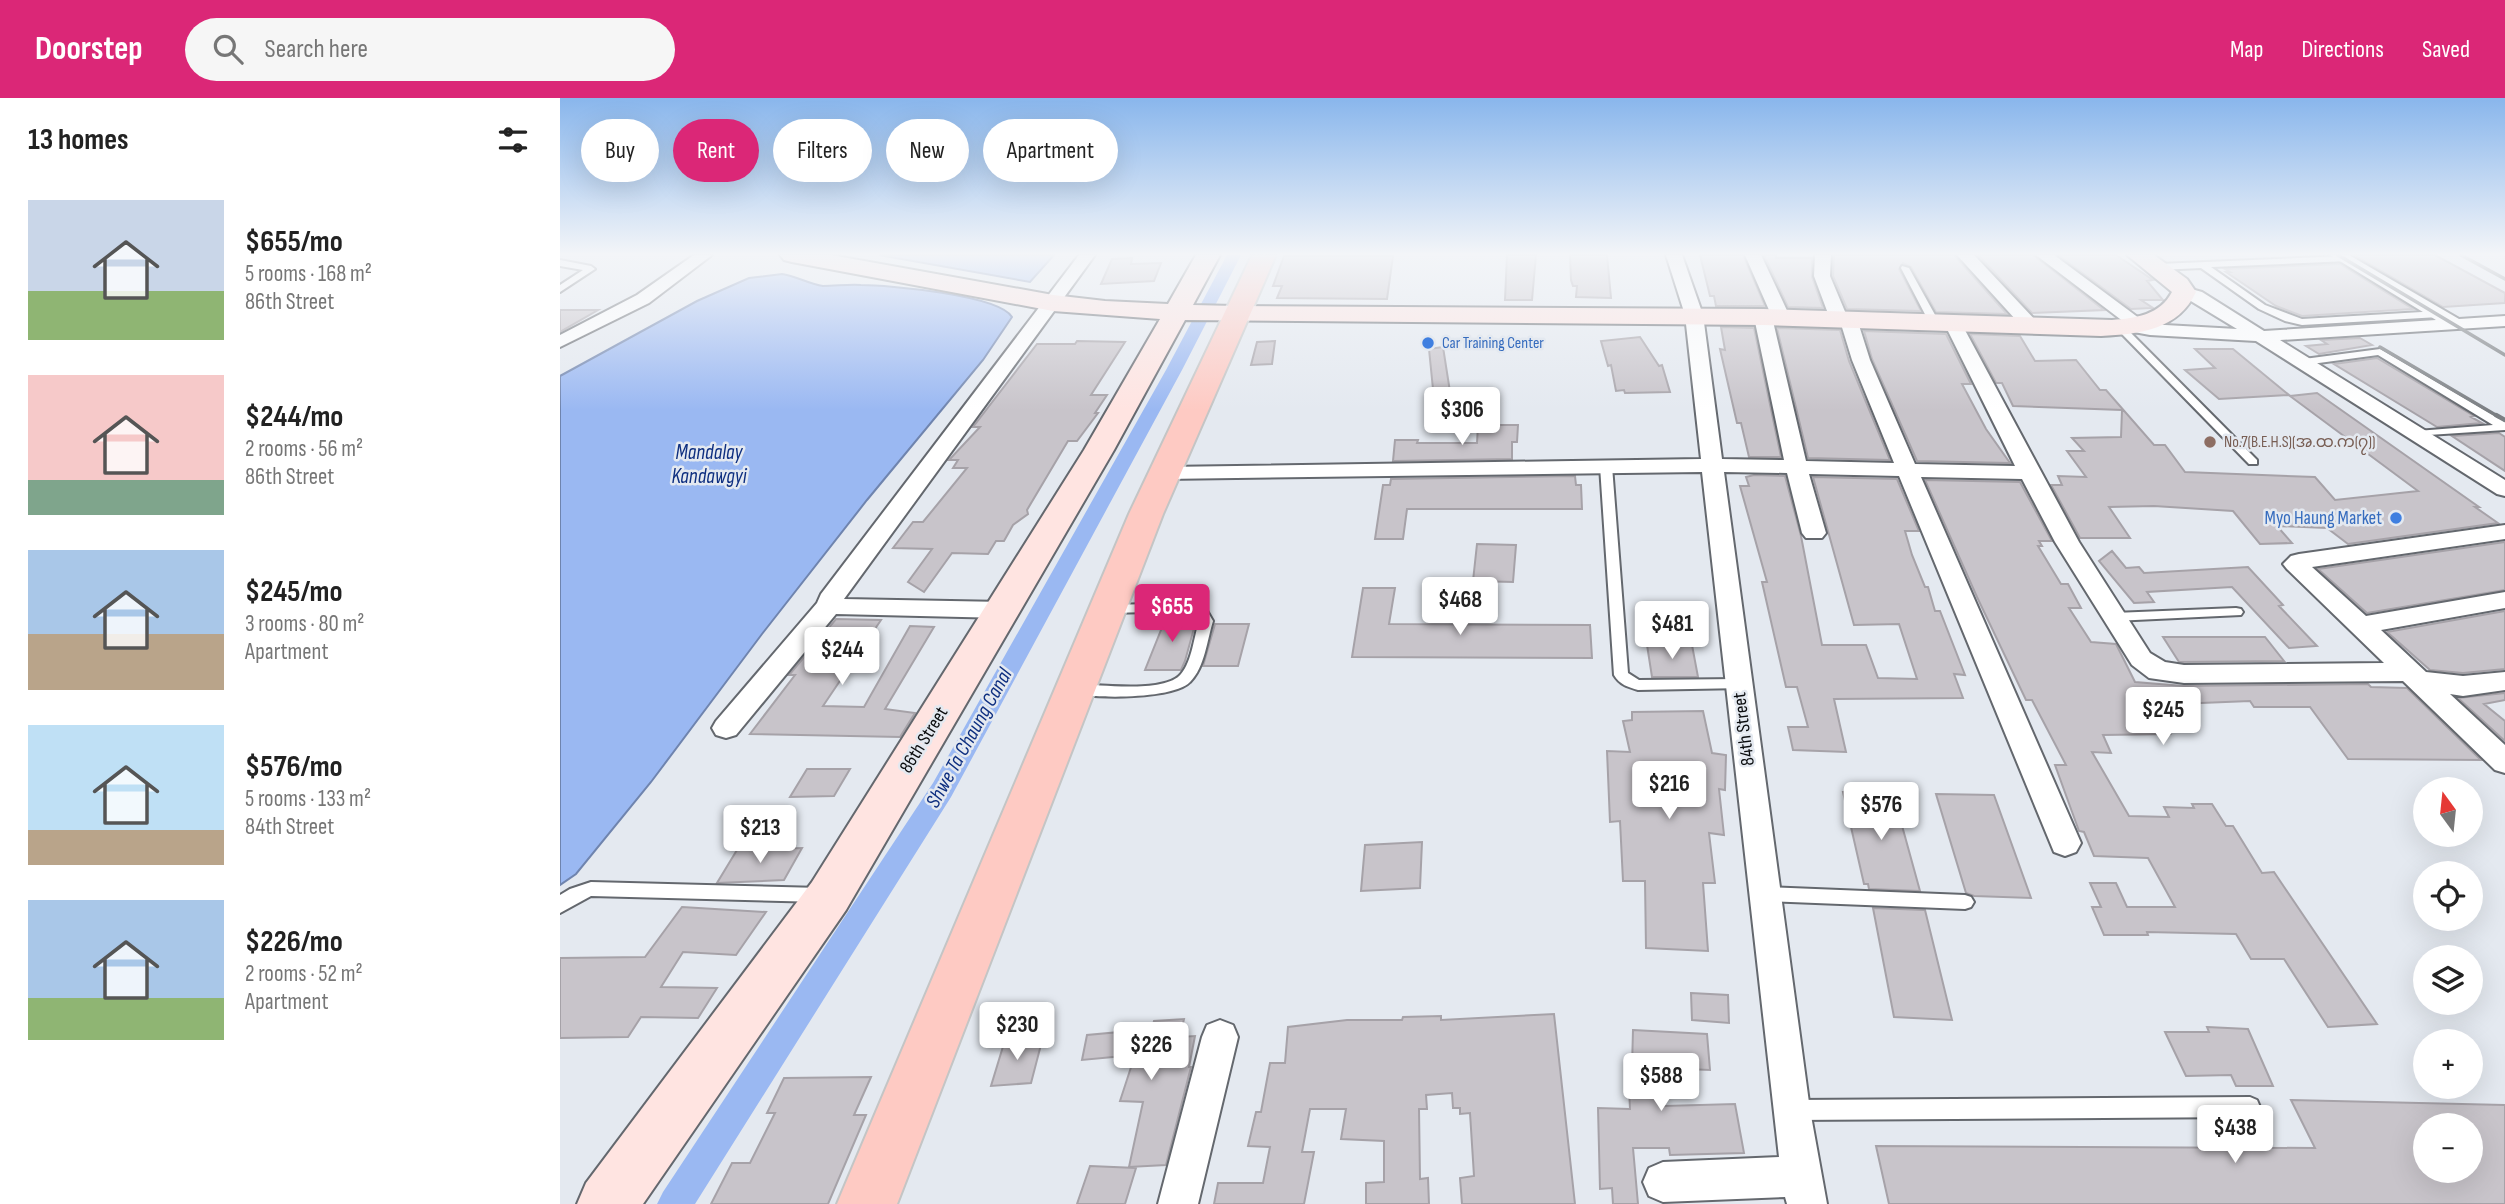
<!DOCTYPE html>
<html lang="en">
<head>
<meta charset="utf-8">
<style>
	body { margin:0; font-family:"Sofia Sans Condensed","Noto Sans Myanmar",sans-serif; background:#f6f6f6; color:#222; height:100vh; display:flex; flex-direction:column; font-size:26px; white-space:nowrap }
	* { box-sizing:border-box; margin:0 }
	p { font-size:23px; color:#767676 }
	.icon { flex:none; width:38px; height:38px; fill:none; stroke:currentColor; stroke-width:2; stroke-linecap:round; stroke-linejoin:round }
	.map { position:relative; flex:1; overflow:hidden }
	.side { display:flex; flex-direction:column; background:#fff; width:560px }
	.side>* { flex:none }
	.top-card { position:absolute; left:21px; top:21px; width:665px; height:63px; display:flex; gap:14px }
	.needle { width:46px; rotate:345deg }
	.fabs { position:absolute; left:1853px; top:679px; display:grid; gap:14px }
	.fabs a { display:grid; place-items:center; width:70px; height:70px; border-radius:50%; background:#fff; box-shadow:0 7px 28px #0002; font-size:35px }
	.price { position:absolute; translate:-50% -60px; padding:0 16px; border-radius:7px; background:#fff; color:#222; font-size:23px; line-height:46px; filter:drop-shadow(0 2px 4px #0008) }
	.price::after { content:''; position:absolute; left:50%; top:42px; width:21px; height:16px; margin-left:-10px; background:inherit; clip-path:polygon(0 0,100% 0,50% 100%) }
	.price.on { background:#db2777; color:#fff }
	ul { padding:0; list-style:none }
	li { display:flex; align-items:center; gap:21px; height:175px; padding:0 28px }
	li span { display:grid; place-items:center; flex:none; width:196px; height:140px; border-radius:0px; color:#555 }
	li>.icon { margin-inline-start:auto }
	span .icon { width:84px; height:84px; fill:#fffc; stroke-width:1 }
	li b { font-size:30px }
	h2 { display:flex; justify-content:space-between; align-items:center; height:84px; padding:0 28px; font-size:30px }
	.tag { padding:0 24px; border-radius:32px; background:#fff; box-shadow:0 7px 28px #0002; font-size:24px; line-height:63px }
	.tag.on { background:#db2777; color:#fff }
	header { display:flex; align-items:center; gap:42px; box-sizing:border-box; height:98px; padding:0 35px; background:#db2777; color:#fff }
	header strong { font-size:33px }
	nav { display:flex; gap:38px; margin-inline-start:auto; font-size:24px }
	.search { width:490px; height:63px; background:#f6f6f6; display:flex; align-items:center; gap:18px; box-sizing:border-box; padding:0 24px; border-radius:38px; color:#767676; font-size:26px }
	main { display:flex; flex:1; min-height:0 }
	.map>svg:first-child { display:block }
</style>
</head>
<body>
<header>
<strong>Doorstep</strong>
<div class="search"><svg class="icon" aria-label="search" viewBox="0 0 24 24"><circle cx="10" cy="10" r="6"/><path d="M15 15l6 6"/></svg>Search here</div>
<nav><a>Map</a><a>Directions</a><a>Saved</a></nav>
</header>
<main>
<section class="side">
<h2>13 homes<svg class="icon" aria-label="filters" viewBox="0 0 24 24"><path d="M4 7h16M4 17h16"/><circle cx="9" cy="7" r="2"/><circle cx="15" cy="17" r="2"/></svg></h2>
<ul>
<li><span style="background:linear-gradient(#c9d6e8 65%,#8fb573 0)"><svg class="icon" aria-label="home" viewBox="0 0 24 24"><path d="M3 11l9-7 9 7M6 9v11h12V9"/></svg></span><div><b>$655/mo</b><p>5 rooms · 168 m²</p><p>86th Street</p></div></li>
<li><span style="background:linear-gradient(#f6c9c9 75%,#7fa58c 0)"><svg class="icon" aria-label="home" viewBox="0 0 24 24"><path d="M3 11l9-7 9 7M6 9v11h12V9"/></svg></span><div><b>$244/mo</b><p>2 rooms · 56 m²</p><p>86th Street</p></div></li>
<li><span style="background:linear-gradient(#a9c7e8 60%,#b9a48a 0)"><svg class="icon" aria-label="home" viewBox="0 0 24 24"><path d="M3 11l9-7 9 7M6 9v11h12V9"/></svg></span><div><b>$245/mo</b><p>3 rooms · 80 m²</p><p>Apartment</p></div></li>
<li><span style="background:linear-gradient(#bfe0f5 75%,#b9a48a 0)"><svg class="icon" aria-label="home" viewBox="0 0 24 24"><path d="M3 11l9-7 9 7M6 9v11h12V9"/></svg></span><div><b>$576/mo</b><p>5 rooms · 133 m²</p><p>84th Street</p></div></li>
<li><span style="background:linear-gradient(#a9c7e8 70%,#8fb573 0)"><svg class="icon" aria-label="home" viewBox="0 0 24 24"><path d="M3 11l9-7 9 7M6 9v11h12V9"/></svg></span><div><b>$226/mo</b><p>2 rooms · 52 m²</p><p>Apartment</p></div></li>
</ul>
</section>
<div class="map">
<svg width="1945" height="1106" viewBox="0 0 1945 1106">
	<rect width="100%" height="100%" fill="#e4e9f0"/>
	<!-- water -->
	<path fill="#9ab8f2" stroke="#6f84ae" stroke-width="2" d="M319,157H494L470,184Z
		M222,176C236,178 249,186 263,188C276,188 289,186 301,187C328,187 439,197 452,219L423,262L307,402L202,536L91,684L16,776L0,787V278L137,203L189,180Z"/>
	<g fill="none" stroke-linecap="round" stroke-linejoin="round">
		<!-- canal -->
		<path fill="#9ab8f2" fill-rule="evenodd" d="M667,157H681L622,272L391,699L135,1106H97L103,1094L373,685L606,272Z"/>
	</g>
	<!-- building -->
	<path fill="#c8c4ca" stroke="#a6a2a8" stroke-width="2" fill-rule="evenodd" d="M947,157H976L972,202H945Z
		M1010,157H1047L1051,200L1016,199L1017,188H1013L1011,182Z
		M1140,157H1183L1205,208H1156L1154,198H1150Z
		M1204,157H1216V160H1252V179L1263,210L1228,209Z
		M1274,157H1394L1447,216L1376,214L1351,169L1343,165L1339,171L1361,213L1287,211L1273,178Z
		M1418,157H1473L1544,212L1472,215Z
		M1498,157H1556L1593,182L1587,183L1603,202H1581L1593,210L1571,211Z
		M1794,157H1875L1945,195V205L1883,209Z
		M724,158H833L827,201L717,200L722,188H713Z
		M572,160L571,166L601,165L594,183L541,186L552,161Z
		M1780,166L1853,211L1742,218L1716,208L1666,174H1670L1665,171Z
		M0,212H38L0,234Z
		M1161,229L1194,230L1221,359H1189L1181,325H1177L1160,251L1165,252Z
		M1217,230L1280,232L1289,263L1330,362L1248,360Z
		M1304,233L1386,236L1411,286H1402L1426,331L1450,365L1357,363L1312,261Z
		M1410,236L1460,238L1475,263L1516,262L1540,292H1546L1594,347H1605L1625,374L1755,379L1775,402L1858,393L1730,298L1757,295L1919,409H1915L1938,425L1788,446L1767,430L1717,428L1732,445L1700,446L1673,413L1594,408L1549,409L1570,440H1520L1491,387H1502L1498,378L1526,379L1507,353H1524L1512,340L1561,339L1562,312L1453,308L1442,285H1436Z
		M1080,239L1099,268L1102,267L1110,294L1065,295L1064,292L1056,293L1051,267L1048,268L1041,243Z
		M1800,240L1812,247L1759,256L1746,248L1767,246L1761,242Z
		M517,243L565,244L531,297H547L535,315H538L517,343H508L467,412L468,416L453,427L444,443H436L428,456L392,455L364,494L348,484L372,451L333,450L353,424H363L407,370H393L398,362H389L420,329H413L477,246H515Z
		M715,243L712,266L691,267L697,244Z
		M883,249L891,300L874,301L869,251Z
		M1635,251H1673L1729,297L1659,301L1625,272L1655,270Z
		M1817,260L1914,318L1911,319L1922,325L1877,329L1774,266Z
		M918,327H958L957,344H952V361L833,363L835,342H858L857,345H917Z
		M1939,335L1945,339V373L1892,338Z
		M1194,377L1225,378L1241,438L1262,547H1306L1318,580L1357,581L1339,526L1294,527L1253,379L1337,381L1359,433H1345L1352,457L1365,489H1368L1375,513H1380L1405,577L1394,576L1403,600L1274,601L1286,654L1233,652L1228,629H1248L1237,589H1226L1202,484H1207L1180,388H1189L1186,379Z
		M1015,378L1016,387H1021L1022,411H847L843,441H815L823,387H830L831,381Z
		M1365,382L1460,384L1492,443H1479L1482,448H1478L1501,486H1508L1521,510H1509L1531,544L1556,546L1575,584L1624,588L1808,586L1811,589L1847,590L1921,662L1788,661L1750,609H1694L1690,603L1592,607L1610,636L1543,637L1551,655L1532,654L1569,718L1609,719L1604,709L1634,710L1632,706H1652L1666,728H1673L1702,775L1714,774L1817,926L1768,929L1724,861H1691L1676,836L1587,834L1588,837H1544L1532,809H1541L1530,785H1556L1567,809H1615L1588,760L1534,758L1524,734L1519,733L1495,667H1506L1472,602H1466L1417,499Z
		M1945,444V492L1807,515L1758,471Z
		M917,446L956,447L953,484L913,483Z
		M1552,453L1566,470L1579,469L1584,475L1688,469L1723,507L1719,508L1757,548L1729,550L1672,489L1587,494L1594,504L1574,505L1539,463Z
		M803,490H835L829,526L1030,527L1032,560L792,559Z
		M1945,513V571L1903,575L1870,572L1827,534Z
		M607,517L634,519L636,523L625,563L621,572H585Z
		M276,521L321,522L263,608L304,609L350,528L374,529L325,611L355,615L340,639L190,636L235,577H229Z
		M655,526H689L678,568H643Z
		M1603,539H1705L1724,563L1619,564Z
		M1087,547H1132L1138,579H1092Z
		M1945,595V602L1924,606L1945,623V643L1898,600Z
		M1143,613L1152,655L1166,657L1165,692L1159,691L1164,737L1149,735L1155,785H1143L1148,853L1086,850L1085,783H1063L1060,723L1050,724L1047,653L1070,654L1063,623L1072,622V614Z
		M247,671H290L274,698L230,699Z
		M1283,694L1333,695L1360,793L1309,791L1308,786H1304Z
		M1376,696L1434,697L1471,800L1414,798L1406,795Z
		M862,744L860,790L801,793L805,747Z
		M242,750L224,782L157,785L177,752Z
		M122,809L206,814L176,857L123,854L101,889L157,890L138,920L81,919L68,939L0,940V860L85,859Z
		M1313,810L1365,812L1392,922L1334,919Z
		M1131,895L1168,897L1169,925L1132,922Z
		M994,916L1015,1106H902L900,1080L914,1078L910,1015L900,1016V1010H893L892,995L866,997L867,1011H859L860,1081L868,1080L869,1106H806V1085L824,1084V1043L781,1041L786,1011H750L742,1054H754L744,1106H654L658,1085H703L710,1049L688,1048L696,1014H701L710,965H725L728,929L787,922H842L843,919L881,918V922Z
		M624,921L620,939L635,938L629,969H631L606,1067L569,1069L583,1004L560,1003L575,957L522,962L527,937L592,931L594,923Z
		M1647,929L1688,931L1713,988H1676L1671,977L1626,978L1605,934H1649Z
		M1073,932L1147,936L1150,972L1101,970L1104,1008L1175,1006L1184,1055L1110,1057L1109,1050H1073L1078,1106H1053L1052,1090L1040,1091L1038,1010L1070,1011L1068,969H1072Z
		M483,939L471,985L431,988L445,942Z
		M311,979L294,1017H306L268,1106H151L172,1065H190L215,1015H207L224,980Z
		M1731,1002L1945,1007V1106H1329L1316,1048L1755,1050ZM1866,1027H1911V1073H1866Z
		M530,1068L576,1070L565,1106H517Z"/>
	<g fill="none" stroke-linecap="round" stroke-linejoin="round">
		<defs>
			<path id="lane" d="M1785,158L1788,159V163L1651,169L1705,207L1742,221L1879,213L1884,216L1879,219L1742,227L1725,223L1699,211L1641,170L1598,172L1594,169L1598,166Z
				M0,162L31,168L35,171L0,194V187L23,172L0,168Z
				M1342,168L1349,170L1379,224L1377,226L1369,224L1341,170Z
				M1558,228H1564L1697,362V366H1689L1558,232Z
				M1820,251L1945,324V332L1853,338V334L1857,333L1933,327L1818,257L1744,267L1739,264L1744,261Z
				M1046,365L1052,368L1068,575L1079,582L1179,581L1186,586L1184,590L1078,592C1068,589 1060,587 1054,577L1040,368Z
				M628,505L646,511L653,523C647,542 645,569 630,584C614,601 535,601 513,595L511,591L513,587L518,586C541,587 606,595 621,576C632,563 634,539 639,523L636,517L627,513L550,515L543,511L550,507Z
				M1676,510L1681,511L1683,514L1681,517L1554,523L1547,519L1554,515Z
				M31,784L261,790L267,792L270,797L267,802L261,804L31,798L0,815V797L10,791Z
				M1205,789L1405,797L1411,799L1414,804L1411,809L1405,811L1205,803L1199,801L1196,796L1199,791Z
				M1690,999L1697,1002L1700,1009L1697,1016L1690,1019L1233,1022L1226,1019L1223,1012L1226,1005L1233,1002Z"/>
			<path id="street" d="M134,157H152L89,205L0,249V237L77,197Z
				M519,157H535L284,501L444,504L453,506L457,512L453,518L444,520L276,516L176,637L166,640L156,637L152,630L156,623L257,505L261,496Z
				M1106,157H1122L1143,217L1162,361L1224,362L1194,219L1203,214L1212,219L1246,363L1334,365L1292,262L1281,226L1273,225L1270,221L1254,178L1255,157H1271L1270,178L1286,216L1294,217L1297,221L1310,262L1355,366L1455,368L1384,225L1393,220L1399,221L1519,444L1590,555L1605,564L1624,567L1824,565L1727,471L1723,466L1731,458L1739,456L1945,427V441L1752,469L1806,518L1945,494V510L1821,532L1866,574L1903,578L1945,574V592L1903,598L1890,596L1945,647V675L1935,672L1843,583L1624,585L1589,580L1572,567L1495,444L1462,381L1361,379L1521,745L1516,754L1505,758L1494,754L1339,378L1249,376L1266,435L1262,440H1246L1242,435L1227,375L1164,374L1250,1012L1267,1106H1227L1225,1099L1103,1104L1089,1098L1083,1084L1089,1070L1103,1064L1219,1059L1142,374L604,381L596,380L593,375L596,370L604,369L1141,361L1125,217Z
				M1185,157H1201L1230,219L1227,223H1215L1212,219Z
				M1397,157H1414L1478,225L1481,229L1478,233H1466Z
				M1476,157H1494L1587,226L1677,231L1616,194L1624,189L1642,194L1704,233L1876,222L1770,157H1789L1899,221L1945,218V228L1720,242L1945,382V398L1937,396L1696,243L1590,237L1563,232L1560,228L1564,224Z
				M660,922L673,927L678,939L638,1106H598L642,939L647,927Z"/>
			<path id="secondary" d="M220,157H271L493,197L545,203L608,206L636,157H660L633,207L675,208L1203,211L1552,222C1576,220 1600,217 1612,194L1567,157H1594L1627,181L1636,194C1618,232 1580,236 1541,238L1203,227L625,222L554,352L286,812L83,1106H17L26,1085L252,784L524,352L600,221L493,213L232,164L224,162Z"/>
			<path id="primary" d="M692,157H716L603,416L337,1106H277L569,416Z"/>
		</defs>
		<!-- lane casing -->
		<use href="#lane" stroke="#64686e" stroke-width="4"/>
		<!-- street casing -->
		<use href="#street" stroke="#64686e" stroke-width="4"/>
		<!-- secondary casing -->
		<use href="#secondary" stroke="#64686e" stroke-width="4"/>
		<!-- primary casing -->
		<use href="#primary" stroke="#c4c5c5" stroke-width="4"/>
		<!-- lane -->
		<use href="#lane" fill="#fff" fill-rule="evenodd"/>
		<!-- street -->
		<use href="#street" fill="#fff" fill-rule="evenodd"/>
		<!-- secondary -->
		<use href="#secondary" fill="#ffe4e1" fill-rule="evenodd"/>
		<!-- primary -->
		<use href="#primary" fill="#fecac3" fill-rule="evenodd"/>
		<!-- rail-far1 -->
		<path stroke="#7b7f83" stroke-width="3.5" d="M1778,157L1945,257
			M1901,157L1945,181
			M1820,249L1939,319"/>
		<!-- rail -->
		<path stroke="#7b7f83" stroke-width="4.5" d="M1936,317L1945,322"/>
	</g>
	<!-- sky -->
	<linearGradient id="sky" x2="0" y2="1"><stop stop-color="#89b6ec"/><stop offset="0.5" stop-color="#f3f5f8"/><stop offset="1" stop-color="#f3f5f8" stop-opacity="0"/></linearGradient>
	<rect width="1945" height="312" fill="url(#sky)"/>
	<!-- markers -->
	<g fill="#3f7fe0" stroke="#e4e9f0" stroke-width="2.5">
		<circle cx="868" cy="245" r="7"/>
		<circle cx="1836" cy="420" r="7"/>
	</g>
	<circle fill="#8d6e63" stroke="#e4e9f0" stroke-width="2.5" cx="1650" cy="344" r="7"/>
	<g text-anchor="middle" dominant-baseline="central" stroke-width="5" stroke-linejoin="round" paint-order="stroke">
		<!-- far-shop labels -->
		<g font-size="16" fill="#366cbe" stroke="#e4e9f0" text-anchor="start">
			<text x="882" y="245">Car Training Center</text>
		</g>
		<!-- far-education labels -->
		<g font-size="16" fill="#785e54" stroke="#e4e9f0" text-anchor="start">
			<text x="1664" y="344">No.7(B.E.H.S)(အ.ထ.က(၇))</text>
		</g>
		<!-- shop labels -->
		<g font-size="19" fill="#366cbe" stroke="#e4e9f0" text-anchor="end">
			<text x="1822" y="420">Myo Haung Market</text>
		</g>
		<!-- street labels -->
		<g font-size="19" fill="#0a0c0e" stroke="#e4e9f0">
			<text transform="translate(1184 631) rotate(-97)">84th Street</text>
			<text transform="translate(364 642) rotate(-58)">86th Street</text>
		</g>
		<!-- water labels -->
		<g font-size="21" font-style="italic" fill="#0e2f80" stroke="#e4e9f0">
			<text x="149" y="354">Mandalay<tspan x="149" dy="24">Kandawgyi</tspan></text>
			<text transform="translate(409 640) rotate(-61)">Shwe Ta Chaung Canal</text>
		</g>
	</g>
</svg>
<div class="fabs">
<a><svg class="needle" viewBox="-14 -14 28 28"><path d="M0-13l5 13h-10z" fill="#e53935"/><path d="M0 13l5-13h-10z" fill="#767676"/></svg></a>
<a><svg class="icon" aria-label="locate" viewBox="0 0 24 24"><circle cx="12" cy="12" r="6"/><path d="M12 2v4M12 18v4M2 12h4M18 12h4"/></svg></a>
<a><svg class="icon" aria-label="layers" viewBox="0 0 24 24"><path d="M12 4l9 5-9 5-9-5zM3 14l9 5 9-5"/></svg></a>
<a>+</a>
<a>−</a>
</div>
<b class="price" style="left:902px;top:349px">$306</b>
<b class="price" style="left:900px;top:539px">$468</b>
<b class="price on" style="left:612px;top:546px">$655</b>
<b class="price" style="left:1112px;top:563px">$481</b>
<b class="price" style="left:282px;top:589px">$244</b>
<b class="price" style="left:1603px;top:649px">$245</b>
<b class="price" style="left:1109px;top:723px">$216</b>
<b class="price" style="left:1321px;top:744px">$576</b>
<b class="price" style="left:200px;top:767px">$213</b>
<b class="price" style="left:457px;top:964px">$230</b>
<b class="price" style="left:591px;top:984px">$226</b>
<b class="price" style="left:1101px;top:1015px">$588</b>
<b class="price" style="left:1675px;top:1067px">$438</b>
<div class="top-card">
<a class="tag">Buy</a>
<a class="tag on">Rent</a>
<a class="tag">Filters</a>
<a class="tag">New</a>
<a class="tag">Apartment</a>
</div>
</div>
</main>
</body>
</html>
